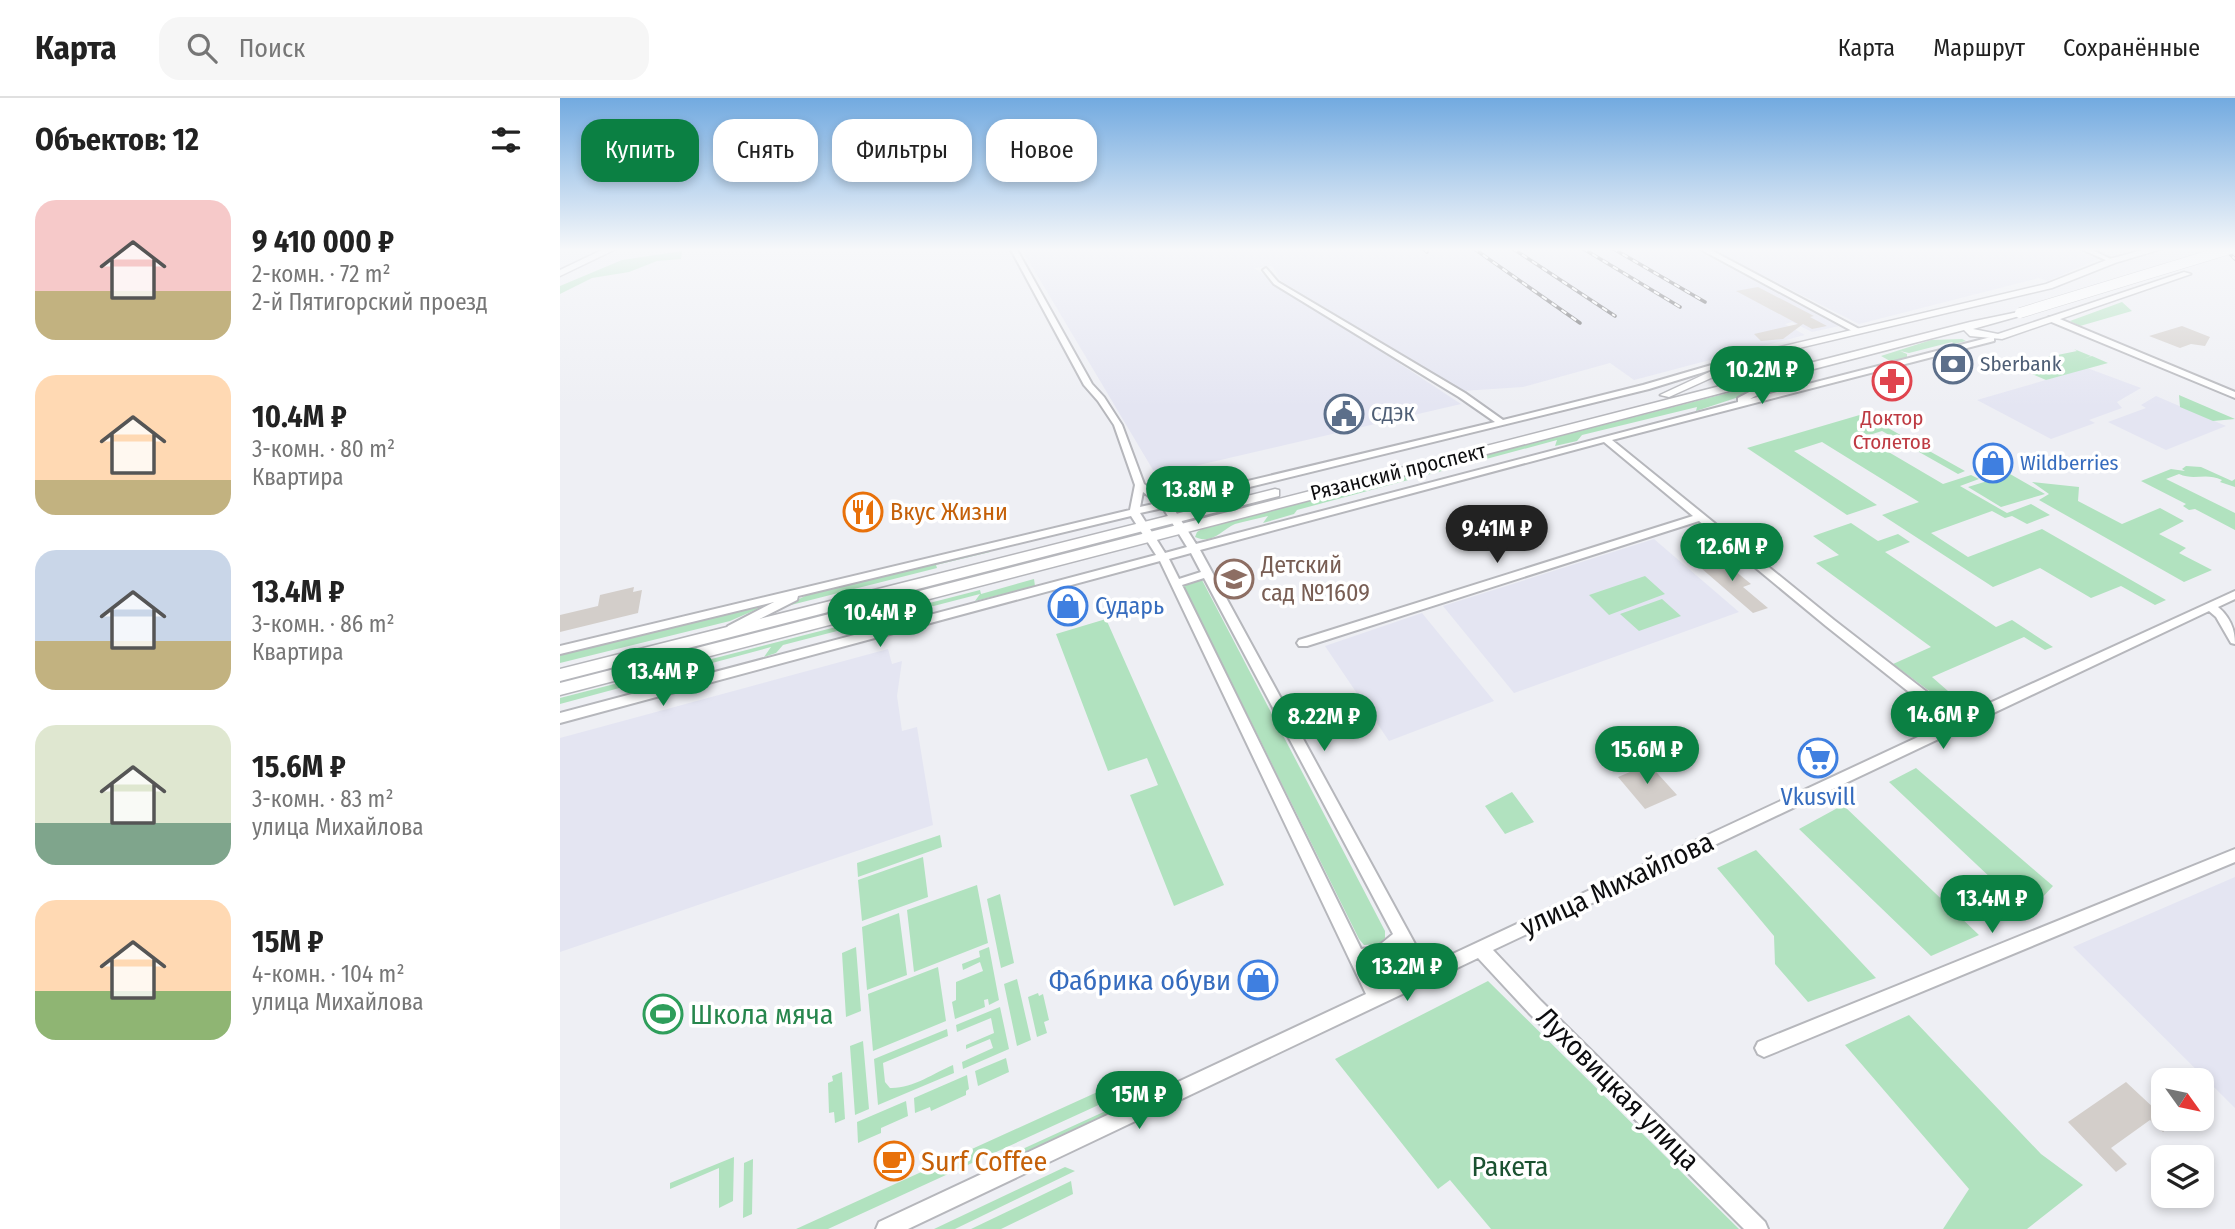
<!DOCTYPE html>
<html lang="ru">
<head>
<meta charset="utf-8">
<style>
	body { margin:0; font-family:"Fira Sans Condensed",sans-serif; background:#f6f6f6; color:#222; height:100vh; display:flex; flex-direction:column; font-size:26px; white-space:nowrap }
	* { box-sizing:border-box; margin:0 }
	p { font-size:23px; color:#767676 }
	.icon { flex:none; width:38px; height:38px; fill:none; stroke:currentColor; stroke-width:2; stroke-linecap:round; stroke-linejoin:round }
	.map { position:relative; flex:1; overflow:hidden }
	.panel { display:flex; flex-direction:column; background:#fff; width:560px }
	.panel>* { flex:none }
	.top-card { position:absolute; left:21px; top:21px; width:665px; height:63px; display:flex; gap:14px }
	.needle { width:46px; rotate:123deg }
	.fabs { position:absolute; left:1591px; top:970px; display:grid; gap:14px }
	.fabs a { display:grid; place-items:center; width:63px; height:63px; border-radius:14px; background:#fff; box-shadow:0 4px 10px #0003; font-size:35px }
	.price { position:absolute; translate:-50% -60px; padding:0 16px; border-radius:24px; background:#0b8043; color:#fff; font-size:23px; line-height:46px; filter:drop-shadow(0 2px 4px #0008) }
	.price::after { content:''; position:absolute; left:50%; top:42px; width:21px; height:16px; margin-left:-10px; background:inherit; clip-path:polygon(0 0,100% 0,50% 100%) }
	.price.current { background:#222; color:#fff }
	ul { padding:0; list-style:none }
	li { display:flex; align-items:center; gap:21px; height:175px; padding:0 35px }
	li span { display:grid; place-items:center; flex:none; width:196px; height:140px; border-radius:21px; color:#555 }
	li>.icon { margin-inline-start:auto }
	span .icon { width:84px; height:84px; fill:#fffc; stroke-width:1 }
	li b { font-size:30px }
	h2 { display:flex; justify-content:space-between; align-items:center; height:84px; padding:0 35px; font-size:30px }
	.chip { padding:0 24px; border-radius:21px; background:#fff; box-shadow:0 4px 10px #0003; font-size:24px; line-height:63px }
	.chip.current { background:#0b8043; color:#fff }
	header { display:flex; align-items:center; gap:42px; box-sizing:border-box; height:98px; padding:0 35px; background:#fff; border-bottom:2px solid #e0e0e0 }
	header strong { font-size:33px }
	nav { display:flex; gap:38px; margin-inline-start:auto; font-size:24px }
	.search { width:490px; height:63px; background:#f6f6f6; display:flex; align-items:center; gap:18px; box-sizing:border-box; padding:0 24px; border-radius:21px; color:#767676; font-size:26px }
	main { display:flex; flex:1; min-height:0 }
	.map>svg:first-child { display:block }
</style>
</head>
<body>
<header>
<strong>Карта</strong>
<div class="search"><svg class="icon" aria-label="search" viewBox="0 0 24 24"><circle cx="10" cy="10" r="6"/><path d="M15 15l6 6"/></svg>Поиск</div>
<nav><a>Карта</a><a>Маршрут</a><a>Сохранённые</a></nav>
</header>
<main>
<section class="panel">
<h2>Объектов: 12<svg class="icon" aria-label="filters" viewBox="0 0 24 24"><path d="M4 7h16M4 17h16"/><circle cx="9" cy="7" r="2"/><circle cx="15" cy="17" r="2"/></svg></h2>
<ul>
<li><span style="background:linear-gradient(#f6c9c9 65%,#c2b280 0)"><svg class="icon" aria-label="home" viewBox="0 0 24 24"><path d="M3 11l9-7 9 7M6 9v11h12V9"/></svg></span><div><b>9 410 000 ₽</b><p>2-комн. · 72 m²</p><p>2-й Пятигорский проезд</p></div></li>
<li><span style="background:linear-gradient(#ffd9b3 75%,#c2b280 0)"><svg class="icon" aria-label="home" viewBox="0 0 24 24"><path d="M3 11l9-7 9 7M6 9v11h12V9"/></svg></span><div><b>10.4M ₽</b><p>3-комн. · 80 m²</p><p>Квартира</p></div></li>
<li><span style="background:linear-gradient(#c9d6e8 65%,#c2b280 0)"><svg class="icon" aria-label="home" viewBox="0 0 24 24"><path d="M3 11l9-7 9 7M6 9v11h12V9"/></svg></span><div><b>13.4M ₽</b><p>3-комн. · 86 m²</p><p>Квартира</p></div></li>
<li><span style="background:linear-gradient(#dfe7d0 70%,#7fa58c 0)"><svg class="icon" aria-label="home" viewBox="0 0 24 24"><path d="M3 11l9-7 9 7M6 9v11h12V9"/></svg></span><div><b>15.6M ₽</b><p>3-комн. · 83 m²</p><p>улица Михайлова</p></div></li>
<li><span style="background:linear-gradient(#ffd9b3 65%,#8fb573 0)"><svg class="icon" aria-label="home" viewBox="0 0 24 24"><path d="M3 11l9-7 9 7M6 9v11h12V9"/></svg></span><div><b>15M ₽</b><p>4-комн. · 104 m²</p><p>улица Михайлова</p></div></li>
</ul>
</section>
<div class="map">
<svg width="1675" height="1131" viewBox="0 0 1675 1131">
	<rect width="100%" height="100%" fill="#eeeff4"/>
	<!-- built -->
	<path fill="#e4e5f2" d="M461,150H1133L1279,228L1252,234L1232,224L1225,226L1245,237L1074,282L1050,265L963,289L902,293L721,183L712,168L694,170L901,306L596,377Z
		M1149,150H1511L1538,161L1488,183L1479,180L1299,226Z
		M1527,270L1581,290L1557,304L1562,310L1529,322L1535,325L1491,341L1417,302Z
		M1596,298L1666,328L1606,352L1548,324L1586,310L1581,307Z
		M1094,441L1179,514L954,595L883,508Z
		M862,515L934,603L829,643L765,548Z
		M328,551L332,566L342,563L337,598L342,633L357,629L373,727L0,854V640Z
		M1675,779V1010L1513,849Z"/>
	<!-- green -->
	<path fill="#b1e2bf" d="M122,153L121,161L97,163L69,174L32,180L0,196V188L62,162Z
		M1562,204L1572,213L1520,228L1510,223Z
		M1402,241L1406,243L1394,246L1392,244L1349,255L1340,253L1347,256V260L1332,264L1321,258L1371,242Z
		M1514,251L1531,258L1523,261L1532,258L1548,265L1486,282L1472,276L1487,270L1483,268L1495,266L1483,267L1473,262L1517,253Z
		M1199,287L1185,297L1136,313L1137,309L1022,337L1017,343L995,348L997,342L737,412L734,416L703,425L708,418C697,421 685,423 675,426C661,432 653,447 635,439L637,434L645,429Z
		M1619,297L1675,321L1653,323L1620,309Z
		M1303,316L1405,373L1398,376L1322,333L1303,339L1383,386L1411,377L1419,381L1400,388L1447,415L1471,406L1490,417L1467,426L1452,418L1445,420L1432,413L1371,435L1408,459L1482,431L1606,502L1595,507L1561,488L1531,500L1480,470L1433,489L1322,417L1359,404L1262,344L1234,353L1317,407L1287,417L1187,350Z
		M1626,368L1641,369L1672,383L1675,381V389L1660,384L1662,382C1645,374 1635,383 1619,376L1606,381L1675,415V432L1635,411L1629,412L1623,408L1626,406L1581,383L1611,371L1625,373L1622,371Z
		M1450,376L1485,396L1441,409L1408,389Z
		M1472,384L1519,389L1518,403L1562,426L1600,410L1624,423L1599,436L1626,450L1619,455L1652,472L1624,484L1479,402L1489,396Z
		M1291,425L1318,443L1338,436L1350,444L1325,454L1436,529L1452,522L1493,549L1485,552L1464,539L1372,579L1388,593L1376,598L1333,566L1371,549L1256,465L1279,457L1253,438Z
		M429,451L430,454L376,467L377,470L223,509L251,495Z
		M1085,478L1105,496L1049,517L1029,497Z
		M474,481L475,488L415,503L420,496L223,547L216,555L204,559L211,549L0,606V600L420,492L421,496Z
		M642,482L825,833V840L819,846L804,847L799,841L623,487Z
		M1102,501L1121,518L1079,533L1060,516Z
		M203,506H205L202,509L170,523L0,565V556Z
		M546,521L664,787L614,808L570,697L598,687L587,660L548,673L496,536Z
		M1356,670L1493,788L1468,815L1329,684Z
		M952,694L974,724L945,736L925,708Z
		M1283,707L1419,837L1371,858L1239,731Z
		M380,737L382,749L298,779L297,765Z
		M1196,752L1316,880L1248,904L1215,866L1214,838L1157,770Z
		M363,759L368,799L302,823L298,782Z
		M417,787L428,845L354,874L347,812Z
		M440,796L454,865L441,870L427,801Z
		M339,815L347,877L307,892L302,829Z
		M296,849L301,913L286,919L282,855Z
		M429,849L439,902L429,907L428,901L424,902L425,909L395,921L392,904L396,902V884L423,873L420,864L403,872L402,866L420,859L419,853Z
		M378,869L386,923L313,953L308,896Z
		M457,881L471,942L457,948L444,886Z
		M928,883L1179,1131H931L890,1082L878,1091L775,961Z
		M478,895L479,898L483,896L489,922L484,924L487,935L477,939L468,899Z
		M440,909L449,951L403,971L402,964L433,950L430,941L406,951V947L434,935L431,920L397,934L396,927Z
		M1349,917L1481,1056L1523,1087L1467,1131H1383L1409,1091L1285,947Z
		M387,931L388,938L323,965L325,984L330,990C352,991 374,975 393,967L394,975L318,1007L314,961Z
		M303,943L309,1011L295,1017L290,948Z
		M446,960L449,974L418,988L415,973Z
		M282,974L285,1021L275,1025L274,1014L269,1015L268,985L273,983L272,978Z
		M407,977L409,991L406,993V997L371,1013L370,1009L355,1015L354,1000Z
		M566,981L567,994L268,1131H236Z
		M346,1003L348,1018L321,1030V1035L298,1045L297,1024Z
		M561,1006L551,1019L432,1075L421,1070Z
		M174,1059L173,1103L159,1110V1070L110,1091V1085Z
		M193,1061L192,1116L183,1120L184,1065Z
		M505,1069L515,1073L395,1131H374Z
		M511,1083L513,1096L441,1131H411Z"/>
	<!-- building -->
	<path fill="#d3ceca" d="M1198,189L1254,218L1250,219L1267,228L1252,231L1243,226L1223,241L1201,243L1194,236L1238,226L1176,193Z
		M1622,228L1650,239L1645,248L1631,246L1620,250L1589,238Z
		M1151,459L1163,470L1169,468L1191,486L1183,489L1208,510L1193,515L1134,464Z
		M74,489L73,494L82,492L78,515L0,534V517L38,508L40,497Z
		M1089,666L1117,697L1085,711L1058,679Z
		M1566,984L1612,1027L1603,1034L1590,1022L1551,1050L1567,1066L1556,1074L1508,1024Z"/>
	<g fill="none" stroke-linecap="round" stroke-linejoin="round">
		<defs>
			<path id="minor" d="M450,150H456L532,286L544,299L562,327L584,386L608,402L935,324L899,299L714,186L703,172L706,170L718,184L905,295L943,322L1083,287L1179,259L1186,261L1089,291L612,408L636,446L1178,304V300L1233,271L1240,273L1190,301L1431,239H1434V243L1052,342L1274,522L1399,619L1675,493V501L1658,509C1670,519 1675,531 1675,546L1671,545L1656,519L1649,513L933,852L981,903L1205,1124L1208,1131H1184L969,915L918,860L348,1131H316L319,1124L806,896L600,463L0,625V615L596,457L571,418L238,498L237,502L172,535L168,534L166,531L168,528L214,504L0,556V548L570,412L575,387L554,327L538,303L524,287ZM1044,344L1133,418L739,542L737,545L739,548H747L1139,423L1266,528L1388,625L867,868L640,452ZM583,394L598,405L580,409ZM603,410L627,449L605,455L580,415ZM631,455L641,474L619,481L609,461ZM644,480L833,836L817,849L801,851L622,487ZM841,851L853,874L820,890L809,866L828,860Z
				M1138,150H1147L1301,232L1294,234Z
				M1519,150H1528L1555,163L1550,164Z
				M1489,219H1495L1675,294V300L1489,223Z
				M1675,751V764L1204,959L1198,956L1195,950L1198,944Z"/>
			<path id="major" d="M46,150H58L0,178V172Z
				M1590,150H1605L1555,165L1492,190L1193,261L1109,299L1100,297L1186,257L1486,186L1549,161Z
				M1624,174L1631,176L1442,241L1410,238L1404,232L0,597V585L1410,224L1463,213V217L1413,231L1438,236Z
				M715,391L719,392V398L0,583V571Z"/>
		</defs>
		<!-- minor casing -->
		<use href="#minor" stroke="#b6b7bc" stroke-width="4"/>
		<!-- major casing -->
		<use href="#major" stroke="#b6b7bc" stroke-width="3"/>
		<!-- minor -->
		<use href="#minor" fill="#fff" fill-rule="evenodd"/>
		<!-- major -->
		<use href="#major" fill="#fff" fill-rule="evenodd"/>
		<defs>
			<path id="rail" d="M863,150L867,154
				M913,150L1020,225
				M952,150L1055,218
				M1022,150L1120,209
				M1052,150L1145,204
				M1664,150L1675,161"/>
		</defs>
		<!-- rail casing -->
		<use href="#rail" stroke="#57575a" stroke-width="3.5"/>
		<!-- rail -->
		<use href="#rail" stroke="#fff" stroke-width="2" stroke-dasharray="6" stroke-linecap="butt"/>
		<defs>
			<path id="major-bridge" d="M1460,215L1673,150"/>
		</defs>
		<!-- major-bridge casing -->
		<use href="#major-bridge" stroke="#b6b7bc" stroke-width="11" stroke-linecap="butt"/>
		<!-- major-bridge -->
		<use href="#major-bridge" stroke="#fff" stroke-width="10"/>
	</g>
	<!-- sky -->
	<linearGradient id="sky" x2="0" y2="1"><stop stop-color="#72aae0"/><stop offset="0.49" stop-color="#f7f8fa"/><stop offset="1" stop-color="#f7f8fa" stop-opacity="0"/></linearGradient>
	<rect width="1675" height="309" fill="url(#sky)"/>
	<!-- icons -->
	<defs>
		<symbol id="bank-ring" viewBox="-11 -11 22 22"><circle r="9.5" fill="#fff" stroke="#5c6f8a" stroke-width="1.5"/><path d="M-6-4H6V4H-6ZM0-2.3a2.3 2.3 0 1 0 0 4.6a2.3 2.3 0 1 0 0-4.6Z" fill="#5c6f8a"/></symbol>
		<symbol id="pharmacy-ring" viewBox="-11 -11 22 22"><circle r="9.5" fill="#fff" stroke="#e0444e" stroke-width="1.5"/><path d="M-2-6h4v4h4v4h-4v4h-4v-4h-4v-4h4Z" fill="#e0444e"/></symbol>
		<symbol id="civic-ring" viewBox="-11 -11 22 22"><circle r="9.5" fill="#fff" stroke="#5c6f8a" stroke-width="1.5"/><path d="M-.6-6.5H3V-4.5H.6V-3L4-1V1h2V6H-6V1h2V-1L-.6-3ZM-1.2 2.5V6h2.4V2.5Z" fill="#5c6f8a"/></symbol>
		<symbol id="shop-ring" viewBox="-11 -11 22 22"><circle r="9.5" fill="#fff" stroke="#3f7fe0" stroke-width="1.5"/><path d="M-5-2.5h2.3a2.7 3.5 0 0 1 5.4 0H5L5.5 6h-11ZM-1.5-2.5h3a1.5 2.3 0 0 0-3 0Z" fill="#3f7fe0"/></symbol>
		<symbol id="restaurant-ring" viewBox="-11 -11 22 22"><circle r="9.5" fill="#fff" stroke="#e8710a" stroke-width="1.5"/><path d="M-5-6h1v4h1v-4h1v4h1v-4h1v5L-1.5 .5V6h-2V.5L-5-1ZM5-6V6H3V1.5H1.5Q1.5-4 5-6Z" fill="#e8710a"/></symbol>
		<symbol id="school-ring" viewBox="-11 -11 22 22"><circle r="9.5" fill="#fff" stroke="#8d6e63" stroke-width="1.5"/><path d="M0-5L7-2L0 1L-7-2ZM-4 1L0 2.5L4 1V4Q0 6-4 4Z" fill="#8d6e63"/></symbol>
		<symbol id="supermarket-ring" viewBox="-11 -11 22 22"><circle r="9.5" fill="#fff" stroke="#3f7fe0" stroke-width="1.5"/><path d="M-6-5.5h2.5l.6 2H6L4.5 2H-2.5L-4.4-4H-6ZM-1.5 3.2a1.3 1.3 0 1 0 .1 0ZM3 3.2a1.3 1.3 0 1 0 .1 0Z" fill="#3f7fe0"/></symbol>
		<symbol id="stadium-ring" viewBox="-11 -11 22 22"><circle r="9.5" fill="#fff" stroke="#2e9e5b" stroke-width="1.5"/><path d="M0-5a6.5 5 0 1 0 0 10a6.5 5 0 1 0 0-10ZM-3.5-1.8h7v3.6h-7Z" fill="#2e9e5b"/></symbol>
		<symbol id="cafe-ring" viewBox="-11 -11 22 22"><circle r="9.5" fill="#fff" stroke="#e8710a" stroke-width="1.5"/><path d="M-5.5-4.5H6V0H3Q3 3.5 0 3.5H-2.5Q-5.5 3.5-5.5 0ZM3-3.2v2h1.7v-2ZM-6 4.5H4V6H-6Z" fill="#e8710a"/></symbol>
	</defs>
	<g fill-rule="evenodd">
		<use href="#bank-ring" x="1371" y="244" width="44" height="44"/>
		<use href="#pharmacy-ring" x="1310" y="261" width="44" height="44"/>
		<use href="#civic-ring" x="762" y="294" width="44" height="44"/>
		<use href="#shop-ring" x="1411" y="343" width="44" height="44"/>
		<use href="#restaurant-ring" x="281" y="392" width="44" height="44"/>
		<use href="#school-ring" x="652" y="459" width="44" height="44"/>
		<use href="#shop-ring" x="486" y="486" width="44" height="44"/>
		<use href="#supermarket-ring" x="1236" y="638" width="44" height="44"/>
		<use href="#shop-ring" x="676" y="860" width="44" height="44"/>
		<use href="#stadium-ring" x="81" y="894" width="44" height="44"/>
		<use href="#cafe-ring" x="312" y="1041" width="44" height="44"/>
	</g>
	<g text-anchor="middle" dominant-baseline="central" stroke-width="7" stroke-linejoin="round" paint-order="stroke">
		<!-- far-service labels -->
		<g font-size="21" fill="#4e5e75" stroke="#fff" text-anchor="start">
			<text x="1420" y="266">Sberbank</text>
			<text x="811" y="316">СДЭК</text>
		</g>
		<!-- far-health labels -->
		<g font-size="21" fill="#be3a42" stroke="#fff">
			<text x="1332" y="320">Доктор<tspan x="1332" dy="24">Столетов</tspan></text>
		</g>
		<!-- far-shop labels -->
		<g font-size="21" fill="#366cbe" stroke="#fff" text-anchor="start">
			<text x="1460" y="365">Wildberries</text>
		</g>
		<!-- far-street labels -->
		<g font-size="21" fill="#0d0d0f" stroke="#fff">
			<text transform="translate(838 374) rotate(-14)">Рязанский проспект</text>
		</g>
		<!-- food labels -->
		<g font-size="24" fill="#c56008" stroke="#fff" text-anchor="start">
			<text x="330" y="414">Вкус Жизни</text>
		</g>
		<!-- education labels -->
		<g font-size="24" fill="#785e54" stroke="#fff" text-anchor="start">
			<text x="701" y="467">Детский<tspan x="701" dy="28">сад №1609</tspan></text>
		</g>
		<!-- shop labels -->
		<g font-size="24" fill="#366cbe" stroke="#fff" text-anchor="start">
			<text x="535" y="508">Сударь</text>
			<text x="1258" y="699" text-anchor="middle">Vkusvill</text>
		</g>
		<!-- near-street labels -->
		<g font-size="28" fill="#0d0d0f" stroke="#fff">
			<text transform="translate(1057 786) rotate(-25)">улица Михайлова</text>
			<text transform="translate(1058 991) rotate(45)">Луховицкая улица</text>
		</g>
		<!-- near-shop labels -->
		<g font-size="28" fill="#366cbe" stroke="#fff" text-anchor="end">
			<text x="671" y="882">Фабрика обуви</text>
		</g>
		<!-- near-leisure labels -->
		<g font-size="28" fill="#27864d" stroke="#fff" text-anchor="start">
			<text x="130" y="916">Школа мяча</text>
		</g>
		<!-- near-food labels -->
		<g font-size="28" fill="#c56008" stroke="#fff" text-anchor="start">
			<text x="361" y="1063">Surf Coffee</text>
		</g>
		<!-- near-park labels -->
		<g font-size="28" fill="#1b5231" stroke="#fff">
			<text x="950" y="1068">Ракета</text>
		</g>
	</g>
</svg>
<div class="fabs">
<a><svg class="needle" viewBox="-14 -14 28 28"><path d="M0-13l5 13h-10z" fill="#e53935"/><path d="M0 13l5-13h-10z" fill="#767676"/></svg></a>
<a><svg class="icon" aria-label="layers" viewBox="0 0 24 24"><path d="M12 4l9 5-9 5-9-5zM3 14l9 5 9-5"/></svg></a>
</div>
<b class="price" style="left:1202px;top:308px">10.2M ₽</b>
<b class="price" style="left:638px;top:428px">13.8M ₽</b>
<b class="price current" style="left:937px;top:467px">9.41M ₽</b>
<b class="price" style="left:1172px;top:485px">12.6M ₽</b>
<b class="price" style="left:320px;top:551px">10.4M ₽</b>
<b class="price" style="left:103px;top:610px">13.4M ₽</b>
<b class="price" style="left:1383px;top:653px">14.6M ₽</b>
<b class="price" style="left:764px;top:655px">8.22M ₽</b>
<b class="price" style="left:1087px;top:688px">15.6M ₽</b>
<b class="price" style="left:1432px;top:837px">13.4M ₽</b>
<b class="price" style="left:847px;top:905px">13.2M ₽</b>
<b class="price" style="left:579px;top:1033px">15M ₽</b>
<div class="top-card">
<a class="chip current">Купить</a>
<a class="chip">Снять</a>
<a class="chip">Фильтры</a>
<a class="chip">Новое</a>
</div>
</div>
</main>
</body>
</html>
